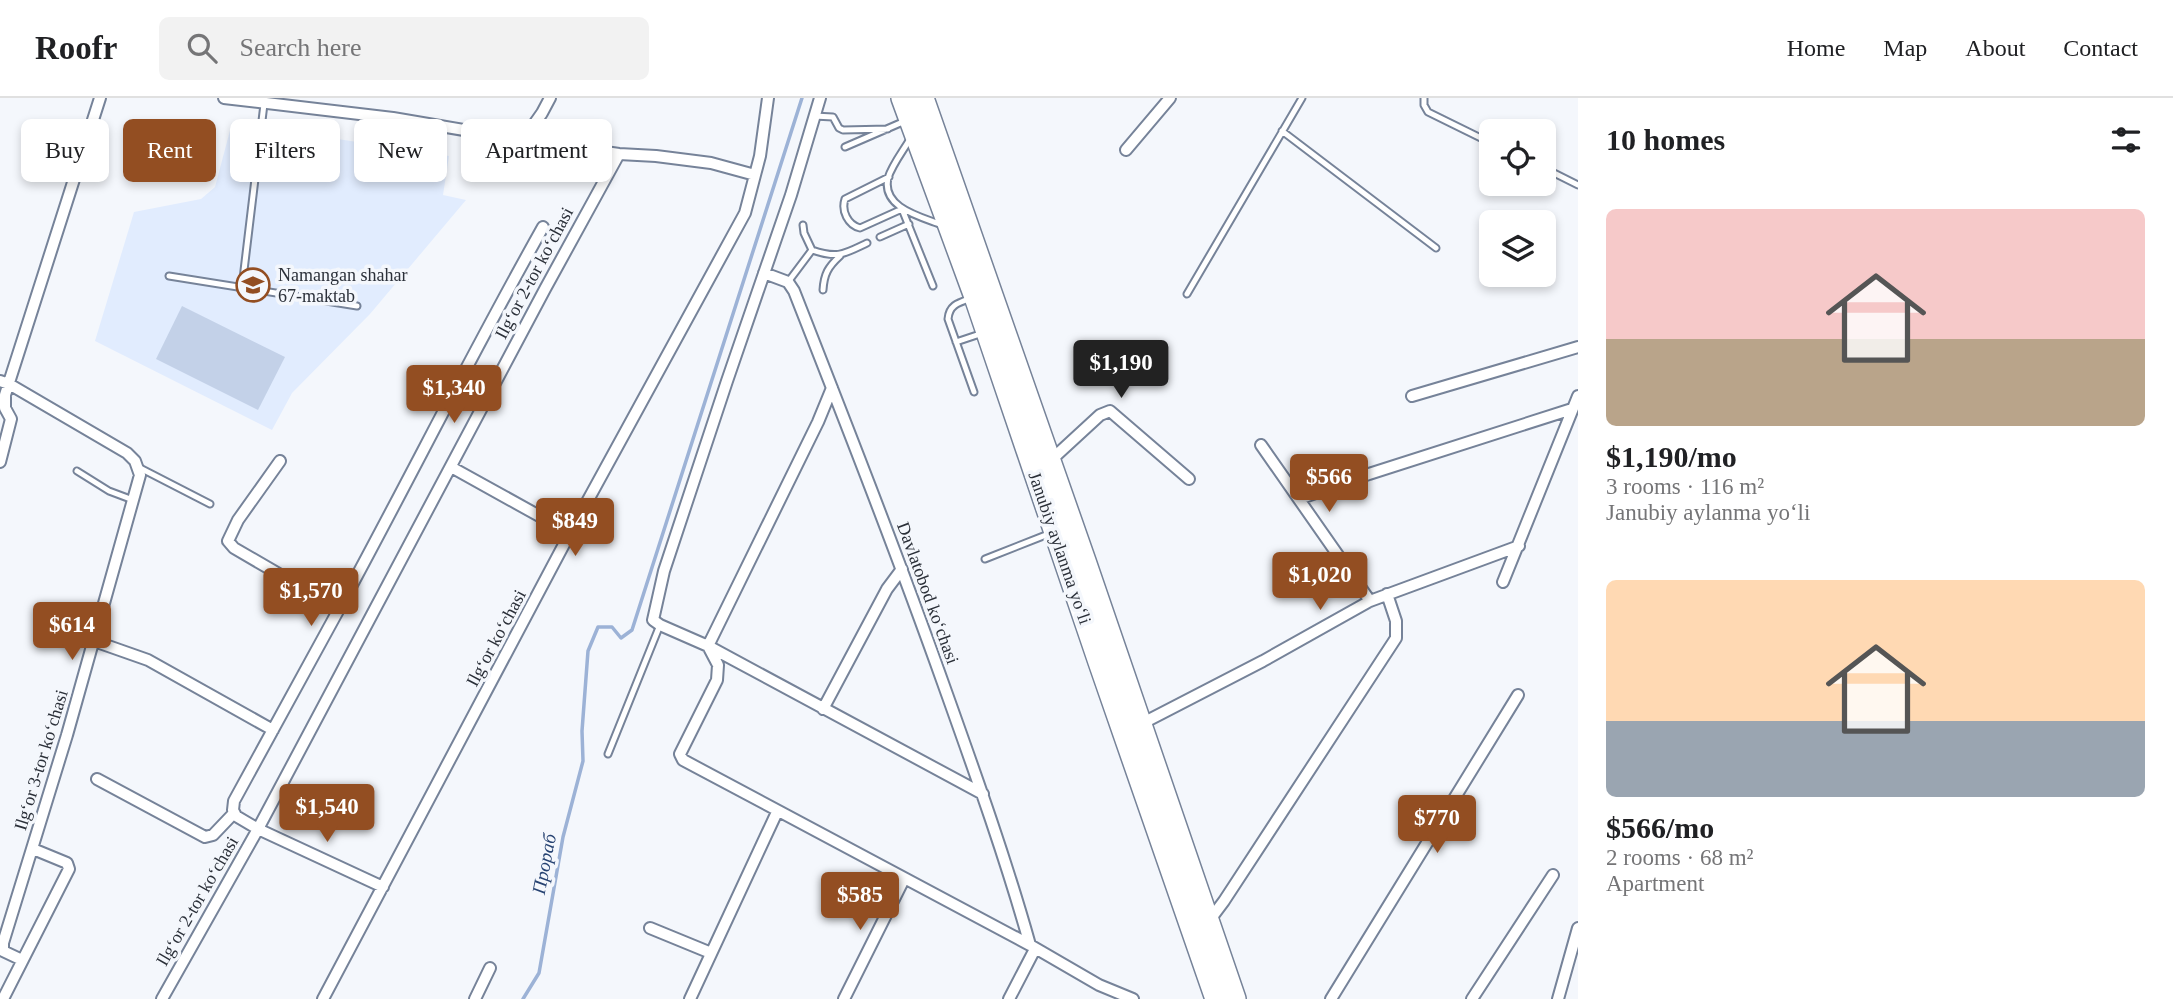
<!DOCTYPE html>
<html lang="en">
<head>
<meta charset="utf-8">
<style>
	body { margin:0; font-family:Georgia,serif; background:#f2f2f2; color:#202124; height:100vh; display:flex; flex-direction:column; font-size:26px; white-space:nowrap }
	* { box-sizing:border-box; margin:0 }
	p { font-size:23px; color:#757577 }
	.icon { flex:none; width:38px; height:38px; fill:none; stroke:currentColor; stroke-width:2; stroke-linecap:round; stroke-linejoin:round }
	.map { position:relative; flex:1; overflow:hidden }
	.sheet { display:flex; flex-direction:column; background:#fff; width:595px }
	.sheet>* { flex:none }
	.hud { position:absolute; left:21px; top:21px; width:665px; height:63px; display:flex; gap:14px }
	.fabs { position:absolute; left:1479px; top:21px; display:grid; gap:14px }
	.fabs a { display:grid; place-items:center; width:77px; height:77px; border-radius:10px; background:#fff; box-shadow:0 4px 10px #0003; font-size:35px }
	.price { position:absolute; translate:-50% -60px; padding:0 16px; border-radius:7px; background:#934e22; color:#fff; font-size:23px; line-height:46px; filter:drop-shadow(0 2px 4px #0008) }
	.price::after { content:''; position:absolute; left:50%; top:42px; width:21px; height:16px; margin-left:-10px; background:inherit; clip-path:polygon(0 0,100% 0,50% 100%) }
	.price.current { background:#222; color:#fff }
	ul { padding:0; list-style:none }
	li { display:grid; align-content:center; gap:14px; height:371px; padding:0 28px }
	li span { display:grid; place-items:center; height:217px; border-radius:10px; color:#555 }
	li>.icon { margin-inline-start:auto }
	span .icon { width:126px; height:126px; fill:#fffc; stroke-width:1 }
	li b { font-size:30px }
	h2 { display:flex; justify-content:space-between; align-items:center; height:84px; padding:0 28px; font-size:30px }
	.pill { padding:0 24px; border-radius:10px; background:#fff; box-shadow:0 4px 10px #0003; font-size:24px; line-height:63px }
	.pill.current { background:#934e22; color:#fff }
	header { display:flex; align-items:center; gap:42px; box-sizing:border-box; height:98px; padding:0 35px; background:#fff; border-bottom:2px solid #e0e0e0 }
	header strong { font-size:33px }
	nav { display:flex; gap:38px; margin-inline-start:auto; font-size:24px }
	.search { width:490px; height:63px; background:#f2f2f2; display:flex; align-items:center; gap:18px; box-sizing:border-box; padding:0 24px; border-radius:10px; color:#757577; font-size:26px }
	main { display:flex; flex:1; min-height:0 }
	.map>svg:first-child { display:block }
</style>
</head>
<body>
<header>
<strong>Roofr</strong>
<div class="search"><svg class="icon" aria-label="search" viewBox="0 0 24 24"><circle cx="10" cy="10" r="6"/><path d="M15 15l6 6"/></svg>Search here</div>
<nav><a>Home</a><a>Map</a><a>About</a><a>Contact</a></nav>
</header>
<main>
<div class="map">
<svg width="1578" height="901" viewBox="0 0 1578 901">
	<rect width="100%" height="100%" fill="#f4f7fc"/>
	<!-- built -->
	<path fill="#e1ecfe" d="M232,25L449,58L443,97L466,102L370,216L292,295L272,332L95,243L134,114L201,101L215,89Z"/>
	<!-- green -->
	<path fill="#c3d1e8" d="M182,208L285,259L258,312L156,261Z"/>
	<g fill="none" stroke-linecap="round" stroke-linejoin="round">
		<!-- stream -->
		<path stroke="#9cb2d6" stroke-width="3.5" d="M523,901L539,875L563,739L583,663L582,633L588,553L598,529H612L621,540L632,532L802,0"/>
		<defs>
			<path id="lane" d="M1424,0V7L1428,14L1491,45
				M814,18L833,19L839,30L843,32L888,31
				M1282,33L1436,150
				M910,41C903,53 892,67 888,80C881,110 922,119 942,127
				M845,49L905,23
				M1544,70L1578,87
				M889,79L845,101C841,113 848,127 860,130L902,111L933,188
				M803,127L804,135L812,152C838,161 844,156 867,145
				M880,139L909,126
				M169,178L357,208
				M788,184L812,152
				M242,189L264,6
				M823,192C824,176 828,169 840,158
				M1187,196L1302,0
				M969,201C957,205 949,208 948,221L974,294
				M956,244L983,235
				M138,369L210,406
				M77,373L109,393L133,402
				M985,461L1051,435
				M608,656L660,527"/>
			<path id="street" d="M224,0L393,20L523,42L619,56L656,58L711,65L755,77
				M820,0L791,97L727,283L664,473L653,522L660,527L708,548L983,696
				M523,42L542,15L550,0
				M1126,52L1170,0
				M764,175L788,184L794,193C845,323 896,453 943,585C974,672 1005,758 1030,847
				M0,283L9,286L127,355L135,363L140,377L67,637L3,845V853L22,862
				M832,290L818,324L708,548L718,567L717,582L680,656L683,662L1030,847L1099,887L1133,901
				M1412,298L1578,249
				M1261,347L1370,503
				M280,363L238,422L228,443L234,450L339,511L234,703L233,712L236,718L258,731L383,789
				M1050,363L1100,317L1110,313L1189,381
				M0,364L11,321L5,310V297L100,0
				M451,369L570,435
				M1299,401L1369,376L1572,311
				M1503,484L1578,298
				M339,511C408,384 472,255 543,129
				M94,543L148,562L273,632
				M823,611L887,491L902,471
				M1141,626L1263,563L1370,503L1519,448
				M97,681L205,739L213,737L234,715
				M1209,823L1224,803L1396,540V523L1387,496
				M650,830L711,855
				M3,901L69,771L67,765L33,751
				M162,901L258,731L545,191L619,56
				M323,901L570,435L745,115L760,58L768,0
				M475,901L490,870
				M690,901L777,714
				M844,901L904,781
				M1009,901L1035,851
				M1331,901L1518,597
				M1472,901L1553,777
				M1558,901L1578,830"/>
			<path id="highway" d="M902,0L975,199L1099,564L1216,901
				M923,0L1085,463L1235,901"/>
		</defs>
		<!-- lane casing -->
		<use href="#lane" stroke="#768399" stroke-width="9"/>
		<!-- street casing -->
		<use href="#street" stroke="#768399" stroke-width="14"/>
		<!-- highway casing -->
		<use href="#highway" stroke="#768399" stroke-width="24"/>
		<!-- lane -->
		<use href="#lane" stroke="#fff" stroke-width="5"/>
		<!-- street -->
		<use href="#street" stroke="#fff" stroke-width="10"/>
		<!-- highway -->
		<use href="#highway" stroke="#fff" stroke-width="21"/>
	</g>
	<!-- icons -->
	<defs>
		<symbol id="school-ring" viewBox="-11 -11 22 22"><circle r="9.5" fill="#f4f7fc" stroke="#934e22" stroke-width="1.5"/><path d="M0-5L7-2L0 1L-7-2ZM-4 1L0 2.5L4 1V4Q0 6-4 4Z" fill="#934e22"/></symbol>
	</defs>
	<g fill-rule="evenodd">
		<use href="#school-ring" x="234" y="168" width="38" height="38"/>
	</g>
	<g text-anchor="middle" dominant-baseline="central" stroke-width="7" stroke-linejoin="round" paint-order="stroke">
		<!-- street labels -->
		<g font-size="18" fill="#2b3039" stroke="#f4f7fc">
			<text transform="translate(534 175) rotate(-62)">Ilgʻor 2-tor koʻchasi</text>
			<text transform="translate(1060 450) rotate(71)">Janubiy aylanma yoʻli</text>
			<text transform="translate(928 495) rotate(70)">Davlatobod koʻchasi</text>
			<text transform="translate(496 540) rotate(-62)">Ilgʻor koʻchasi</text>
			<text transform="translate(41 662) rotate(-73)">Ilgʻor 3-tor koʻchasi</text>
			<text transform="translate(197 803) rotate(-60)">Ilgʻor 2-tor koʻchasi</text>
		</g>
		<!-- poi labels -->
		<g font-size="18" fill="#2b3039" stroke="#f4f7fc" text-anchor="start">
			<text x="278" y="177">Namangan shahar<tspan x="278" dy="21">67-maktab</tspan></text>
		</g>
		<!-- water labels -->
		<g font-size="19" font-style="italic" fill="#274372" stroke="#f4f7fc">
			<text transform="translate(544 766) rotate(-79)">Прораб</text>
		</g>
	</g>
</svg>
<div class="fabs">
<a><svg class="icon" aria-label="locate" viewBox="0 0 24 24"><circle cx="12" cy="12" r="6"/><path d="M12 2v4M12 18v4M2 12h4M18 12h4"/></svg></a>
<a><svg class="icon" aria-label="layers" viewBox="0 0 24 24"><path d="M12 4l9 5-9 5-9-5zM3 14l9 5 9-5"/></svg></a>
</div>
<b class="price current" style="left:1121px;top:302px">$1,190</b>
<b class="price" style="left:454px;top:327px">$1,340</b>
<b class="price" style="left:1329px;top:416px">$566</b>
<b class="price" style="left:575px;top:460px">$849</b>
<b class="price" style="left:1320px;top:514px">$1,020</b>
<b class="price" style="left:311px;top:530px">$1,570</b>
<b class="price" style="left:72px;top:564px">$614</b>
<b class="price" style="left:327px;top:746px">$1,540</b>
<b class="price" style="left:1437px;top:757px">$770</b>
<b class="price" style="left:860px;top:834px">$585</b>
<div class="hud">
<a class="pill">Buy</a>
<a class="pill current">Rent</a>
<a class="pill">Filters</a>
<a class="pill">New</a>
<a class="pill">Apartment</a>
</div>
</div>
<section class="sheet">
<h2>10 homes<svg class="icon" aria-label="filters" viewBox="0 0 24 24"><path d="M4 7h16M4 17h16"/><circle cx="9" cy="7" r="2"/><circle cx="15" cy="17" r="2"/></svg></h2>
<ul>
<li><span style="background:linear-gradient(#f6c9c9 60%,#b9a48a 0)"><svg class="icon" aria-label="home" viewBox="0 0 24 24"><path d="M3 11l9-7 9 7M6 9v11h12V9"/></svg></span><div><b>$1,190/mo</b><p>3 rooms · 116 m²</p><p>Janubiy aylanma yoʻli</p></div></li>
<li><span style="background:linear-gradient(#ffd9b3 65%,#9aa5b1 0)"><svg class="icon" aria-label="home" viewBox="0 0 24 24"><path d="M3 11l9-7 9 7M6 9v11h12V9"/></svg></span><div><b>$566/mo</b><p>2 rooms · 68 m²</p><p>Apartment</p></div></li>
</ul>
</section>
</main>
</body>
</html>
